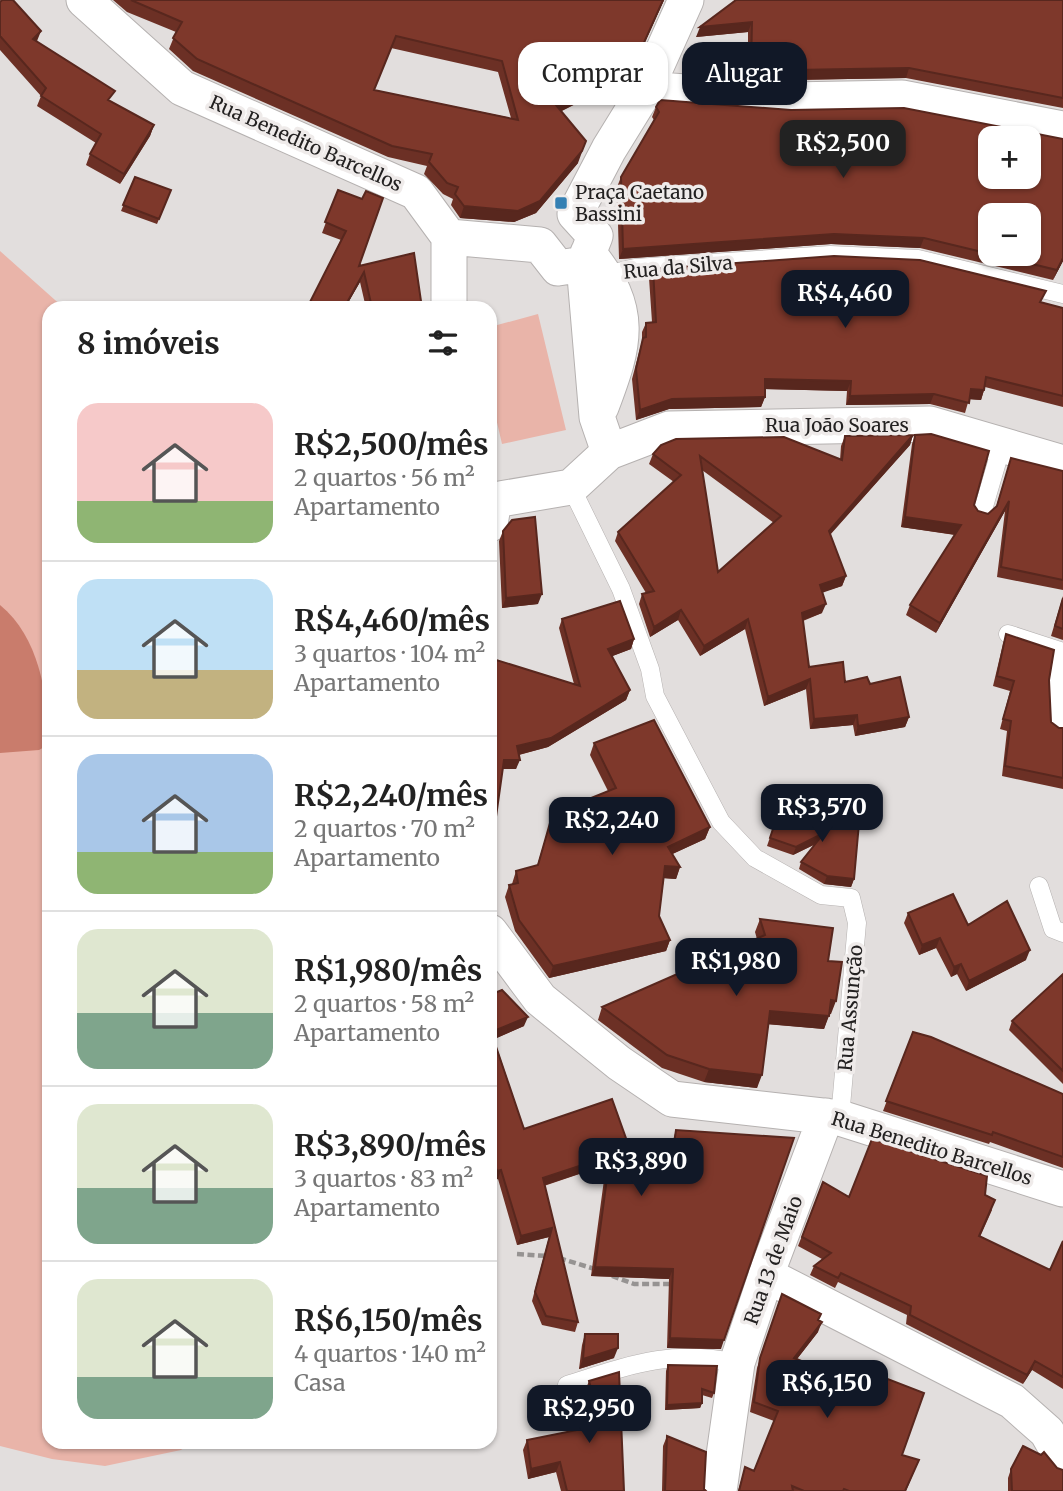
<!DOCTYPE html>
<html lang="pt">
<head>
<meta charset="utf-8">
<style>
	body { margin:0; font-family:Merriweather,serif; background:#f6f6f6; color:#222; height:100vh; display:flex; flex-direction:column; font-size:26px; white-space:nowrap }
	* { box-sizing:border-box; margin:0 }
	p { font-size:23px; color:#767676 }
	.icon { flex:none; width:38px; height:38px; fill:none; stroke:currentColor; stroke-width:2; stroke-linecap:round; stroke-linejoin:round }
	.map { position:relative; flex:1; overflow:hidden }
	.drawer { position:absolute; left:42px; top:301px; width:455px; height:1148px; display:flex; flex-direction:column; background:#fff; border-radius:21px; box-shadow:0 2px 5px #0004 }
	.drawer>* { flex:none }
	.guide { position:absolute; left:518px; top:42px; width:439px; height:63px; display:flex; gap:14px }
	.fabs { position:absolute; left:978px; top:126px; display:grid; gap:14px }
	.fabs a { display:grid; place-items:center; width:63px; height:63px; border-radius:14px; background:#fff; box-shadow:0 2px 5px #0004; font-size:35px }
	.price { position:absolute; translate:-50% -60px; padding:0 16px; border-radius:14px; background:#111827; color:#fff; font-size:23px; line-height:46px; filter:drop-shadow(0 2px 4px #0008) }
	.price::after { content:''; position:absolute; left:50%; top:42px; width:21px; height:16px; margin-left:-10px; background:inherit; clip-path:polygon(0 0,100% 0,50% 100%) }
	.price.active { background:#222; color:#fff }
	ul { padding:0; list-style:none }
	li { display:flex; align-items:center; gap:21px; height:175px; padding:0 35px }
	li+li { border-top:2px solid #e0e0e0 }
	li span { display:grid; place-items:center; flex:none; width:196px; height:140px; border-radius:21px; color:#555 }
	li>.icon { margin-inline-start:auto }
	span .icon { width:84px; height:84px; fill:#fffc; stroke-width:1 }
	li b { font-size:30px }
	h2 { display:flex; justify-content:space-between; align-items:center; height:84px; padding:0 35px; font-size:30px }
	.pill { padding:0 24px; border-radius:21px; background:#fff; box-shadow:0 2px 5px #0004; font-size:24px; line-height:63px }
	.pill.active { background:#111827; color:#fff }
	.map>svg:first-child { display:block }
</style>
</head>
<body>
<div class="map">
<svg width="1063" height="1491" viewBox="0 0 1063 1491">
	<rect width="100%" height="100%" fill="#e2dedd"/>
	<!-- green -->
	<path fill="#e9b4a9" d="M0,251L64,308H49V1442H192L181,1450L105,1466L52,1459L0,1446Z
		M538,314L566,430L502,444L490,392V327Z"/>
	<!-- water -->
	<path fill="#c97c6c" d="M0,605C39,637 47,693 49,739L48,745L39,750L0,753Z"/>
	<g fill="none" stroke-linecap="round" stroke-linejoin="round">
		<defs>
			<path id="service" d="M606,275L635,268L830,255L918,259L1063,294
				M571,487L621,589L650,669L655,696L721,822L755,858L821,895L851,898L857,923L840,1118
				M982,513L1002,445
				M1008,634L1063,652
				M1063,653L1057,690L1058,727L1063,728
				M1039,886L1053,929L1063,933
				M567,1385C630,1365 670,1349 737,1363"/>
			<path id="minor" d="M84,0L182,88L416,192L449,237L540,245
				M646,89L789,100L902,98L1063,129
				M575,214L595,236L584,264L597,417L609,452
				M575,214L609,149L646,89L686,0
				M449,237V308
				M540,245L558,268L584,264
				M588,253C635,310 625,344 601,407
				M490,524L494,500L571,487L609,452L669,429L930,424L1063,463
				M490,932L540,999L619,1063L672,1099L840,1118L1063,1189
				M766,1275L1012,1401L1047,1432L1063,1460
				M719,1491L737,1363L769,1267L826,1116"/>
		</defs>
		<!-- service casing -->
		<use href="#service" stroke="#b5b1b0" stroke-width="19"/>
		<!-- minor casing -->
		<use href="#minor" stroke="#b5b1b0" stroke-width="37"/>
		<!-- path -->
		<path stroke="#969392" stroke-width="4.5" stroke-dasharray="7 3.5" stroke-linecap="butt" d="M517,1254L547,1256
			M559,1258L598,1270
			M612,1276L634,1284H672"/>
		<!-- service -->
		<use href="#service" stroke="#fff" stroke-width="18"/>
		<!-- minor -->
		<use href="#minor" stroke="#fff" stroke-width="35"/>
	</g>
	<!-- wall -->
	<path fill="#6c3025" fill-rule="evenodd" d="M113,0H664L629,77L615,84L614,74L609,87L561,111L578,163L536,213L514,222L460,218L451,205L453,199L443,194L424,174L427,166L388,157L193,71L169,49L176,32L127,12ZM391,48L498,72L511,118L374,90Z
		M736,0H1063V108L906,78L790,80L748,77V32L696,37Z
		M0,2L37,41L111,102L154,125L150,136L120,184L86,165L90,154L96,143L37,106L41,96L0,50Z
		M656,107L1063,139V261L1053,280L920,248L831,244L619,259L617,187L621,177L654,120L652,117Z
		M135,177L171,190L157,224L121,211Z
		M338,190L359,266L422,308H366L360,282L345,308H307L341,240L322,233Z
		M653,269L1041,302L1063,308V407L985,387L981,400L969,399L965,413L930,404L846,405L847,391L765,389V397L761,407L669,409L636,420L632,379L642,341V332L646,323L652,322L649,278Z
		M913,435L910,445L830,535L846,576L842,586L822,592V613L803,621L809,667L845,682L870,684L909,717L905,727L855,736L853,725L810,729L806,689L764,706L745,629L700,656L678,620L650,637L639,604L642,594L646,593L615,541L618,532L674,482L649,464L653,454L840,460L841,446L845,436ZM702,470L774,523L718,572Z
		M915,435L974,505L978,511L988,514L996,507L1011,458L1063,471V590L997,577L1005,511L936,633L906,615L910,605L955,535L901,527L912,444Z
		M503,531L538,604L502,608L499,541Z
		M1063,596V640L1051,636Z
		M562,619L634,639L631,649L612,656L630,690L626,700L548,747L519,755L516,769H502L490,658L574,684L559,628Z
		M1006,634L1049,680L1051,722L1059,728H1063V789L1002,776L1007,731L1000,729L1010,691L993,686L1003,644Z
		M594,743L710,827L705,839L672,854L680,867L676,879L664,878L659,916L670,940L666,951L549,978L515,931L505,897L509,885L512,884L516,871L537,866L550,823L599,837L587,809L591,798L608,791L590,755Z
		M779,811L854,879L851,887L824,884L799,869L801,862L816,844L793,855L767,846Z
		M908,913L968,925L1026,960L966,991L957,974L951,977L936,948L919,955L904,923Z
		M760,919L828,961L831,1014H829L824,1029L768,1024L757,1088L704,1082L662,1068L598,1020L602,1007L719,962L757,939L755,932Z
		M1063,974V1084L1009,1030L1012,1021Z
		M490,995L524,1026L494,1039L524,1129L627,1141L672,1144L676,1130L721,1349L667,1348L669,1279L591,1276L606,1165L544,1186L578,1322L575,1332L542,1325L532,1301L549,1237L517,1245L498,1179L494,1180L490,1170Z
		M913,1032L1063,1094V1168L990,1142L989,1144L883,1111Z
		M823,1182L849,1197L985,1195L992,1210L980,1237L1050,1270L1063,1241V1389L1032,1370L1023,1384L906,1324L907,1315L838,1282L835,1288L810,1275L814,1266L822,1259L798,1246Z
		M782,1294L819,1320L818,1332L797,1359L902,1455L919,1460L906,1491H738L745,1467L754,1471L774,1421L750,1412L757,1368Z
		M585,1334L614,1358L579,1369L582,1345Z
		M668,1365L714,1393L712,1398L702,1395V1403L700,1408L665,1410L666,1371Z
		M589,1381L624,1491H561L556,1472L528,1479L523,1450L527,1440L572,1431L575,1422L594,1421L585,1391Z
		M667,1436L704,1489L706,1491H662L663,1446Z
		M1057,1468L1063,1491H1008V1478L1011,1469Z"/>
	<!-- shaded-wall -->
	<path fill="#58271e" d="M663,0H664L629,77L615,84L619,73Z
		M752,22L748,32L696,37L700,27Z
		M41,31L37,41L33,39Z
		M619,62L609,87L552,116L556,105Z
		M751,67L909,68L906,78L790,80L748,77Z
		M154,125L150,136L120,184L124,174Z
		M586,141L578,163L536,213L514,222L460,218L464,206Z
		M834,234L924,238L920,248L831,244L619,259L623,249Z
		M1063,258V261L1053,280L1057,270Z
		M364,272L360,282L345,308H344Z
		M765,379L851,381L847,391L761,389Z
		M971,389L984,390L981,400L967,399Z
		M934,394L930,404L846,405L850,396Z
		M765,397L761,407L669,409L636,420L640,410L672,399Z
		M913,435L910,445L825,540L829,531Z
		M1009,501L1005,511L936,633L940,623Z
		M905,517L961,525L957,535L901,527Z
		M846,576L842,586L816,595L820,585Z
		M542,594L538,604L502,608L506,598Z
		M826,604L822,613L798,622L802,613Z
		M681,610L678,620L650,637L654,627Z
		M748,619L745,629L700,656L704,646Z
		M634,639L631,649L605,659L608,649Z
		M810,679L806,689L764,706L768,697Z
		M630,690L626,700L548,747L514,756L517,746Z
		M857,715L853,725L810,729L814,719Z
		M909,717L905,727L855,736L858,726Z
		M504,760H520L516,769H500Z
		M710,827L705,839L664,858L668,847Z
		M824,833L821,841L793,855L796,847Z
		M665,866L680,867L676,879L661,878Z
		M827,876L854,879L851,887L824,884Z
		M940,938L936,948L919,955L922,945Z
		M670,940L666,951L549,978L553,966Z
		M1030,950L1026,960L966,991L969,981Z
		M961,964L957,974L951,977L954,967Z
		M831,1000L836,1001L831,1014L826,1013Z
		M770,1011L829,1016L824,1029L765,1024Z
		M528,1017L524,1026L490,1041L491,1032Z
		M709,1069L762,1075L757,1088L704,1082Z
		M610,1156L606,1165L539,1187L543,1178Z
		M501,1170L498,1179L494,1180L497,1171Z
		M552,1228L549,1237L517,1245L521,1236Z
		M595,1267L673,1269L669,1279L591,1276Z
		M822,1322L818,1332L790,1368L794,1358Z
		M670,1338L724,1340L721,1349L667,1348Z
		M618,1348L614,1358L579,1369L583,1359Z
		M1035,1361L1032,1370L1023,1384L1027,1375Z
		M702,1403L700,1408L665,1410L667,1405Z
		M560,1462L556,1472L528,1479L531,1469Z"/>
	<!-- building -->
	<path fill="#7e382b" stroke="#58271e" stroke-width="2" fill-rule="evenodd" d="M2,0H13L41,31L33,39L115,91L108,100L154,125L124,174L90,154L101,134L41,96L46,88L0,36V2Z
		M131,0H663L634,65L619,73V62L613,76L556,105L586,141L582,151L540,201L518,211L464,206L455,194L458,187L447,183L429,162L432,154L392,146L197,59L173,38L182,22ZM396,36L502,61L518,120L374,90Z
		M736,0H1063V98L909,68L793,70L751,67L752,22L700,27Z
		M660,100L791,110L904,108L1063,139V258L1057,270L924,238L834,234L623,249L621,177L659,112L656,107ZM990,138H1029V177H990ZM990,215H1029V254H990Z
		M135,177L171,190L159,219L123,205Z
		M338,190L362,199L366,191L383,198L359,266L414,253L422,308H372L364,272L344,308H307L346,231L325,222Z
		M834,256L920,260L1046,291L1040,302L1063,308V396L986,377L984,390L971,389L969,403L934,394L850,396L851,381L765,379V397L672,399L640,410L636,369L643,338L646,337V323L656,322L653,269Z
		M931,434L989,451L974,505L978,511L988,514L997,506L1011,458L1063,471V580L1001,567L1009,501L940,623L910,605L961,525L905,517L915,435Z
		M913,435L829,531L846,576L820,585L826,604L802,613L809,667L843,662L845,682L867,677L870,684L900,677L909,717L858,726L857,715L814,719L810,679L768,697L748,619L704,646L681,610L654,627L642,594L654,591L618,532L681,475L653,454L661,445L676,439L784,437L842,460L845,436ZM700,456L781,516L718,572L706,494Z
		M535,517L542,594L506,598L503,531L512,520Z
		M1063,598V629L1055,626Z
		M620,601L634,639L608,649L630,690L551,738L517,746L520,760H504L492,845L490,844V658L580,686L562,619Z
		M1006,634L1054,650L1049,680L1051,722L1059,728H1063V778L1005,766L1011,721L1003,719L1014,681L997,676Z
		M654,720L710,827L668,847L680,867L665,866L659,916L670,940L553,966L519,920L509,885L518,883L516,871L538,865L550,823L610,840L591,798L616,788L594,743Z
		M779,811L829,828L836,818L859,823L854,879L827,876L801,862L824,833L796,847L770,838Z
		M953,894L968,925L1007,901L1030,950L969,981L961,964L954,967L940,938L922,945L908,913Z
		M760,919L833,928L828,961L842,962L836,1001L831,1000L829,1016L770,1011L762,1075L709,1069L667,1055L602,1007L716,957L719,962L727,952L765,935Z
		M1063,974V1071L1012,1021Z
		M502,990L528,1017L491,1032L524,1129L612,1099L627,1141L674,1144L676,1130L794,1138L724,1340L670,1338L673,1269L595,1267L610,1156L543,1178L578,1322L546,1316L535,1292L552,1228L521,1236L501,1170L497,1171L490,1152V995Z
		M913,1032L931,1037L1063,1094V1157L993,1132L992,1135L886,1101Z
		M872,1139L987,1176L985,1195L995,1200L979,1236L1050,1270L1063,1241V1377L1035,1361L1027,1375L910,1315L911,1306L841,1273L838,1278L814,1266L831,1253L802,1237L823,1182L849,1197Z
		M782,1294L821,1314L818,1320L822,1322L794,1358L875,1391L880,1376L924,1393L902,1455L919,1460L905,1491H849L844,1489L843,1491H804L792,1486L793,1491H739L745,1467L754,1471L778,1411L754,1402L760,1358Z
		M585,1334H618V1348L583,1359Z
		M668,1365L717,1366L714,1393L702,1389V1403L667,1405Z
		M619,1372L624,1491H567L560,1462L531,1469L527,1440L577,1430L575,1422L600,1420L589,1381Z
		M667,1436L706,1452L704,1489L706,1491H665Z
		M1023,1446L1041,1455L1044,1452L1057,1468L1063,1470V1491H1012L1011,1469Z"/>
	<!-- markers -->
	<rect fill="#3580b3" stroke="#efebea" stroke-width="2.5" x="554" y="196" width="14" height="14" rx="3.5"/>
	<g text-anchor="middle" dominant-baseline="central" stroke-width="7" stroke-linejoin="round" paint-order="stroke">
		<!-- street labels -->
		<g font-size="19" fill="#232121" stroke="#efebea">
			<text transform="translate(306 143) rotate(24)">Rua Benedito Barcellos</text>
			<text transform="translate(678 267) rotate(-5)">Rua da Silva</text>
			<text x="837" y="425">Rua João Soares</text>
			<text transform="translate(850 1008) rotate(-85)">Rua Assunção</text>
			<text transform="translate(932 1148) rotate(17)">Rua Benedito Barcellos</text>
			<text transform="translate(773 1260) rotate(-70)">Rua 13 de Maio</text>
		</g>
		<!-- poi labels -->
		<g font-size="19" fill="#232121" stroke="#efebea" text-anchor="start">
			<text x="575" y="192">Praça Caetano<tspan x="575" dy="22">Bassini</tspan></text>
		</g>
	</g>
</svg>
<div class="fabs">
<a>+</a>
<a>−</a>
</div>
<b class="price active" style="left:843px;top:180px">R$2,500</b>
<b class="price" style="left:845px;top:330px">R$4,460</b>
<b class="price" style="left:822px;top:844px">R$3,570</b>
<b class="price" style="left:612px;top:857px">R$2,240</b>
<b class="price" style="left:736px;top:998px">R$1,980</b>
<b class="price" style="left:641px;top:1198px">R$3,890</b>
<b class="price" style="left:827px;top:1420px">R$6,150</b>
<b class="price" style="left:589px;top:1445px">R$2,950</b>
<div class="guide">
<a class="pill">Comprar</a>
<a class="pill active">Alugar</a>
</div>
<section class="drawer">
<h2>8 imóveis<svg class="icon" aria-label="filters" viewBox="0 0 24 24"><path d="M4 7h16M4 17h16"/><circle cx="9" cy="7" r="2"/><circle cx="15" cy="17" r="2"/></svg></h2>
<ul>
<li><span style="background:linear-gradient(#f6c9c9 70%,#8fb573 0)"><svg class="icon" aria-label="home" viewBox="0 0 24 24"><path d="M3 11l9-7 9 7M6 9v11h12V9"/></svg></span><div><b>R$2,500/mês</b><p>2 quartos · 56 m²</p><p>Apartamento</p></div></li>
<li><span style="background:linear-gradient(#bfe0f5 65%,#c2b280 0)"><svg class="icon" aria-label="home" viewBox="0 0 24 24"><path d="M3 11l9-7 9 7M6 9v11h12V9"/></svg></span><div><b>R$4,460/mês</b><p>3 quartos · 104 m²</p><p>Apartamento</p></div></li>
<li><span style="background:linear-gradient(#a9c7e8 70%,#8fb573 0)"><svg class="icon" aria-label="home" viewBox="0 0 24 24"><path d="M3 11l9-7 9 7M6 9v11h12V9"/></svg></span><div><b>R$2,240/mês</b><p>2 quartos · 70 m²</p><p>Apartamento</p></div></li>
<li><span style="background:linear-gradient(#dfe7d0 60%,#7fa58c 0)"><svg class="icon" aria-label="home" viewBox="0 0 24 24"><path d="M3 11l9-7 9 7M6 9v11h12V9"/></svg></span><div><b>R$1,980/mês</b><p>2 quartos · 58 m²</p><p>Apartamento</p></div></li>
<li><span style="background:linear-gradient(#dfe7d0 60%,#7fa58c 0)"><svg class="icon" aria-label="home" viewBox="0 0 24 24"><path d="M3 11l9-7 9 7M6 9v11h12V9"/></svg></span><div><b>R$3,890/mês</b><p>3 quartos · 83 m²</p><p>Apartamento</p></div></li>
<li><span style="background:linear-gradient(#dfe7d0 70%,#7fa58c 0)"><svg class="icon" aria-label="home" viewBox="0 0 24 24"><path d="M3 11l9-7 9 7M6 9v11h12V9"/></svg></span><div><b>R$6,150/mês</b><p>4 quartos · 140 m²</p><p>Casa</p></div></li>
</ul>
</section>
</div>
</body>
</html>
